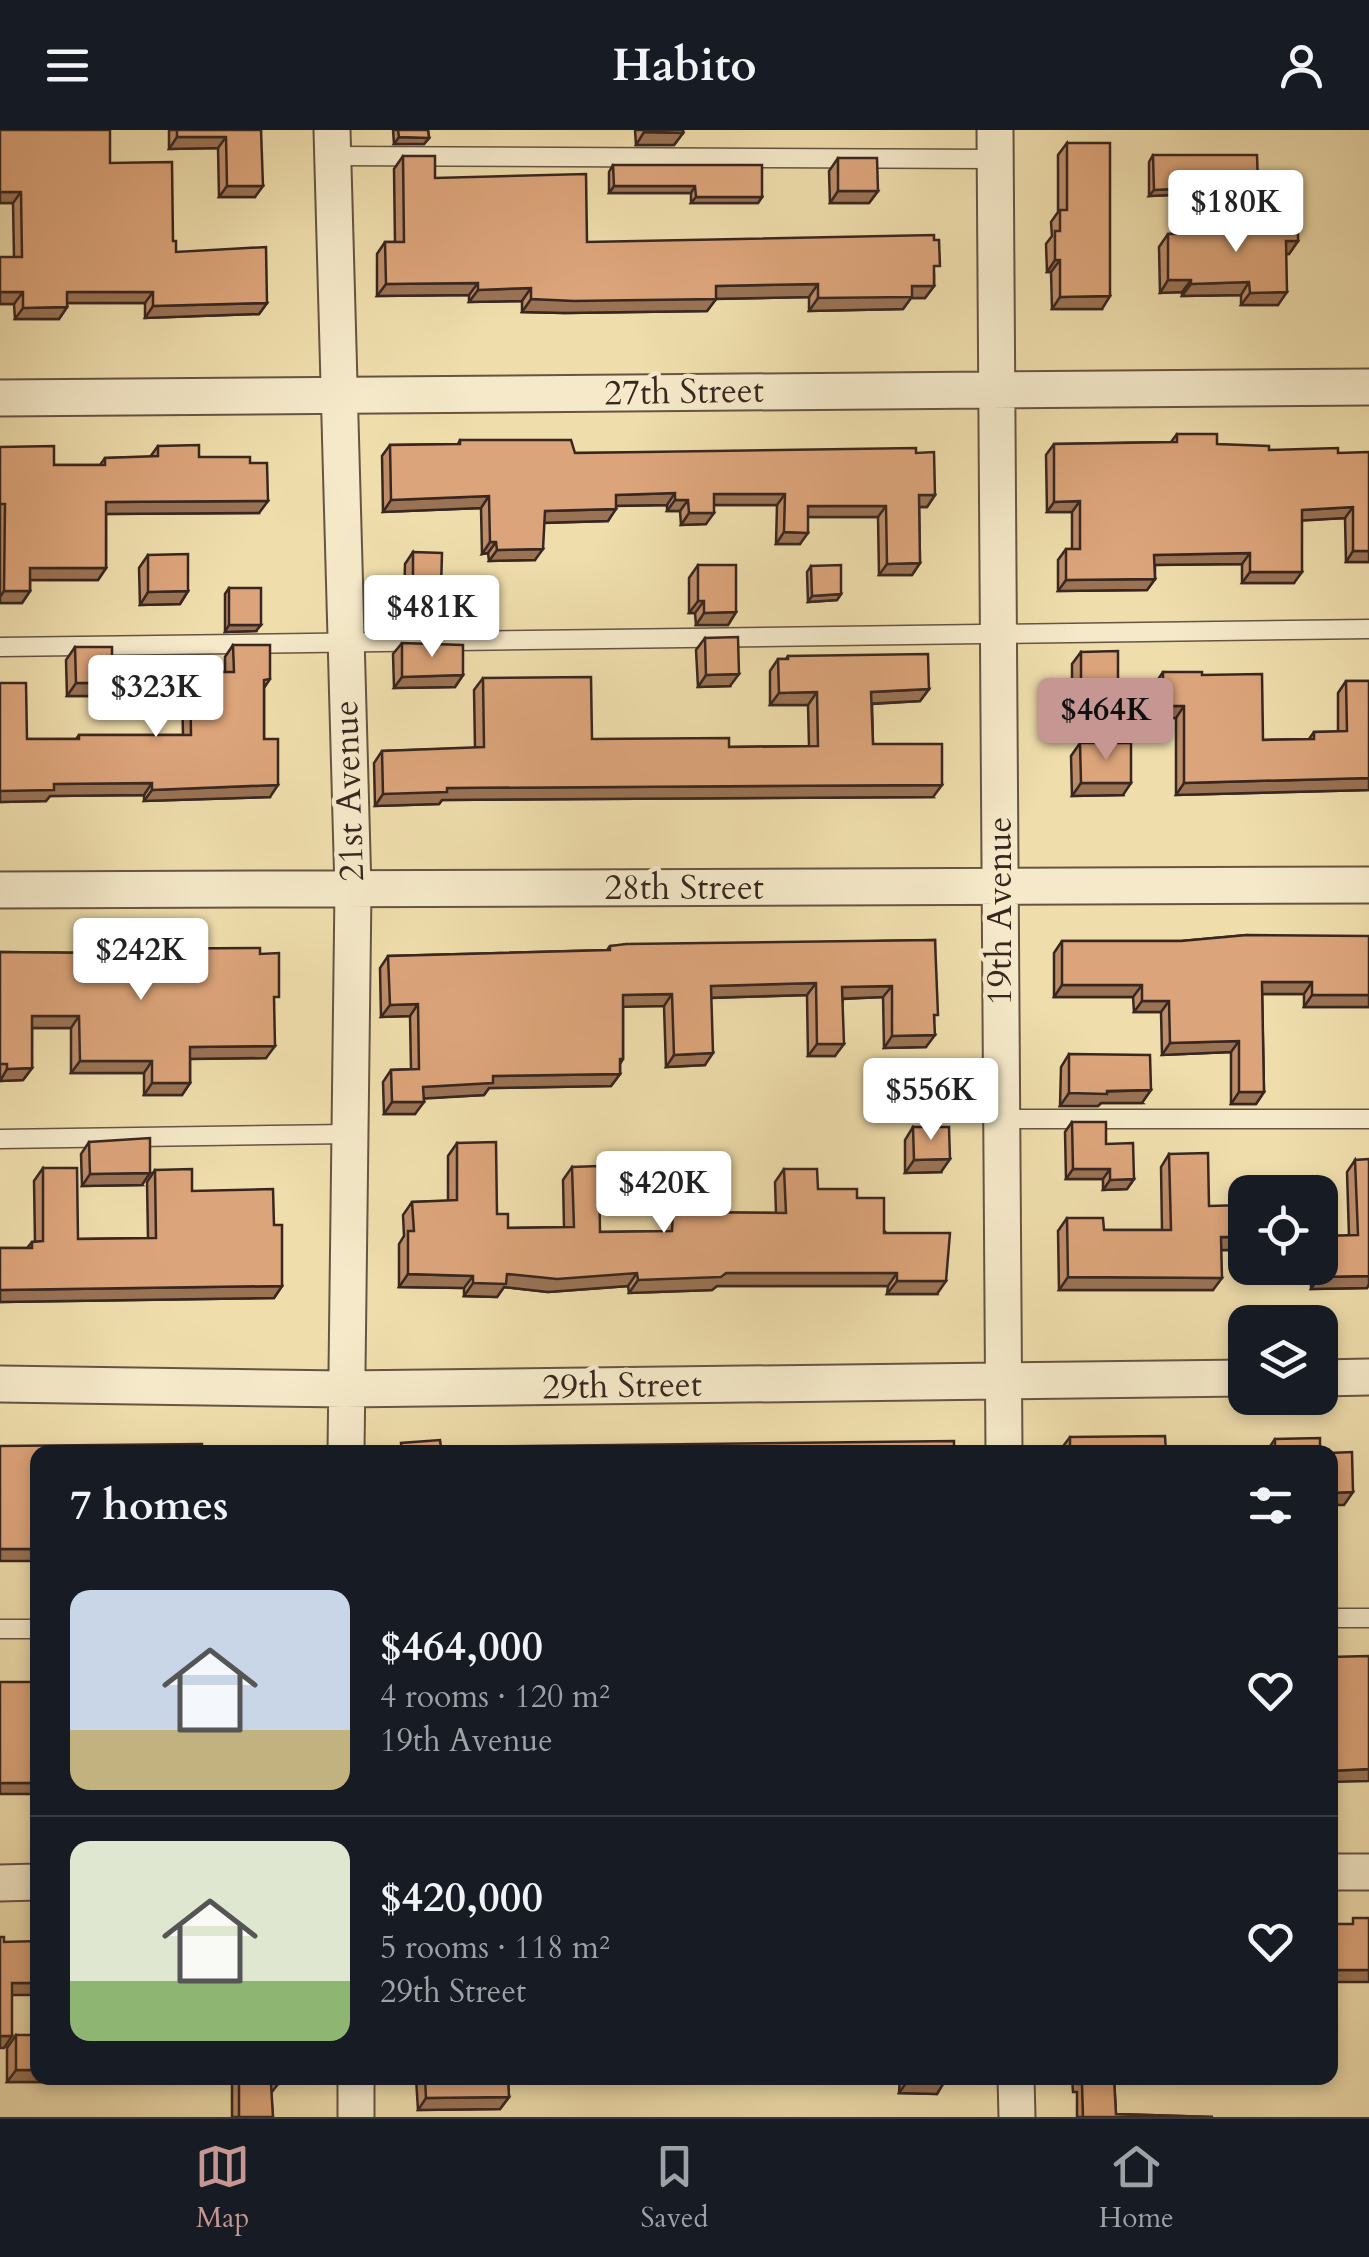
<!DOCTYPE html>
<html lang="en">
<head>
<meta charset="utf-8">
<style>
	body { margin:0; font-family:Cardo,serif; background:#20242c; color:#f1f3f6; height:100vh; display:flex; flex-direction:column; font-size:38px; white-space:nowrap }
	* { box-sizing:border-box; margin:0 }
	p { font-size:32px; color:#9ea1a6 }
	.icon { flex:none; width:55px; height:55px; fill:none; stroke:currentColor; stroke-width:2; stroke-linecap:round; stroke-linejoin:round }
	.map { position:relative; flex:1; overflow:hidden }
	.drawer { position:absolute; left:30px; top:1315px; width:1308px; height:640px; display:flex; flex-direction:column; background:#171b24; border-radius:20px; box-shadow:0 5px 15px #0003 }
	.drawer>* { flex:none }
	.buttons { position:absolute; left:1228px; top:1045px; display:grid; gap:20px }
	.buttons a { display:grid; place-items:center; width:110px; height:110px; border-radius:20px; background:#171b24; box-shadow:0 5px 15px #0003; font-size:50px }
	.price { position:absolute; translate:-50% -85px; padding:0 22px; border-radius:10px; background:#fff; color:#222; font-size:32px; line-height:65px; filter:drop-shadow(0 2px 5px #0008) }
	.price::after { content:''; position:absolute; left:50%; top:60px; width:30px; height:22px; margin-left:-15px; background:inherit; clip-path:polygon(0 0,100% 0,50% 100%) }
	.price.selected { background:#c59692; color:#111 }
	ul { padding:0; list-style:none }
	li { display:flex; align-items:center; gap:30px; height:250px; padding:0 40px }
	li+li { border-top:2px solid #363941 }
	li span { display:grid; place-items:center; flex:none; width:280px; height:200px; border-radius:20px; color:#555 }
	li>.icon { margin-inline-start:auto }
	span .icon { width:120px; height:120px; fill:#fffc; stroke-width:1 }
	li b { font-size:42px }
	h2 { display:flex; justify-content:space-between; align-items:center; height:120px; padding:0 40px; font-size:42px }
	header { display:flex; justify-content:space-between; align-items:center; height:130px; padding:0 40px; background:#171b24; font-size:45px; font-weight:700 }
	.tabs { display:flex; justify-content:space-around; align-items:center; height:140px; border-top:2px solid #363941; background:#171b24; font-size:28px; color:#9ea1a6 }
	.tabs a { display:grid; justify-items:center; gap:5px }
	.tabs .selected { color:#c59692 }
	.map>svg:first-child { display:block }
</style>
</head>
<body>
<header><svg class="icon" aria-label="menu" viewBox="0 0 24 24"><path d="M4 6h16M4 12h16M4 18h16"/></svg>Habito<svg class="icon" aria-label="person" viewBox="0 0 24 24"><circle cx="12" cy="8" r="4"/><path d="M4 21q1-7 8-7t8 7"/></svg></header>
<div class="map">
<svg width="1369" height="1987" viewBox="0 0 1369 1987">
	<rect width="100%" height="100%" fill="#efddac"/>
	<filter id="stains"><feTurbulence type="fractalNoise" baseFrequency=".002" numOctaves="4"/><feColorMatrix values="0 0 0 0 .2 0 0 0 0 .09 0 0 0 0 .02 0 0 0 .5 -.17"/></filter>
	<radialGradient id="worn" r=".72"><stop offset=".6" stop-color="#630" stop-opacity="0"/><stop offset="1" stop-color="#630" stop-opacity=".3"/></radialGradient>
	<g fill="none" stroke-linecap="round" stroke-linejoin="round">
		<defs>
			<path id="lane" d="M333,26L996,29
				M0,517L1369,499
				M1002,989H1369
				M0,1009L349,1004
				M1330,1488H1369
				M0,1499H38"/>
			<path id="street" d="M332,0L353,760L346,1322
				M995,0L1004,1322
				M0,268C456,268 913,257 1369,257
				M0,760L1369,755
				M1320,1248L1369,1247
				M0,1254L344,1259L1245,1248
				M1330,1742H1369
				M0,1753L38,1752
				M1016,1948L1017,1987
				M356,1987V1948"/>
		</defs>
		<!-- lane casing -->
		<use href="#lane" stroke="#665443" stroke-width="21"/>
		<!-- street casing -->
		<use href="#street" stroke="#665443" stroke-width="39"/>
		<!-- lane -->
		<use href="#lane" stroke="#f5e9c9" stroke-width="18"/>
		<!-- street -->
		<use href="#street" stroke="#f5e9c9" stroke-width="35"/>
	</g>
	<!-- wall -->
	<path fill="#bd8d69" stroke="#382720" stroke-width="2.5" d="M0,0L110,33L173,111L176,122L267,173L259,184L145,188V173H67V177L59,189H15L14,174H0L14,127L13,73H0Z
		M169,0H261L255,67H219L218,18L169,19Z
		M393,0H428L429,8L424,14H394Z
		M635,0H683V3L674,15H636Z
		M1067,13L1102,179H1052L1051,142H1047L1046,114L1052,106L1051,92L1058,82V25Z
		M1153,25L1253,61L1149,66V32Z
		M403,26L435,48L587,112L934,144V156L925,168H911L903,179L809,181V167L716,169L707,181L565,183L522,182V171L469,172V165L377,166V124L385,112H395L394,39Z
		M838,28L878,61L869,73H830L829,41Z
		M613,35L762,67L758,73H691V63H609V42Z
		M1248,87L1298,111L1289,124H1286L1278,175H1241V165L1182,166V162L1160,163L1159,117L1168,104L1240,103V100Z
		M1177,304L1217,314L1269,320L1338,323L1369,432H1346L1345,388L1302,390L1294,453H1242V434L1155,435V449L1147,460L1058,461V430L1066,419H1072V382H1047L1046,325L1054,314L1171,312Z
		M460,310L575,323H916L935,365L927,377H919L920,433L912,445H879L878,387H808L800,414H776L777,375H714L706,394L681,395L680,381H667V375L616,376L608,391L544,393L535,430L489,431L488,423L482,424L481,378L383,382L382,326L390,315L458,314Z
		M158,316L199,327L250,333L259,383L106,384V438L98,450H30V461L22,473H0V317L54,335H100L105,328L150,327Z
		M413,422L433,472L404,471L405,434Z
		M148,425L188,461L180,474L140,475L139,438Z
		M698,435L736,482L728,495H696L695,483H689V448Z
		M811,436L841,464L837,470L808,472L807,442Z
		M229,458L256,501L225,502V464Z
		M705,508L730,556L698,557L696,520Z
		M402,513L463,545L455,557L394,558L393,524Z
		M233,515L270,549L264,558V609L270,667L144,671V665L50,666L46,671L0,672V553L27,609H76L79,605H183L182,554L190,542H225V527Z
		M75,517L112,553L104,566H67L66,530Z
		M1081,522L1110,570L1072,571V534Z
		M788,526L929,559L920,571L872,574L873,614L933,667L442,670L439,674L375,676L374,633L382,621L475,618L474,560L483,548L592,609L729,617L809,616L808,575H770V541L778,529H786Z
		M1163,542L1202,545L1263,610L1309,609L1314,602H1338V563L1346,551H1369V660L1176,665V588H1155V554Z
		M1080,613L1123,665L1072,666L1071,626Z
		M1247,805L1369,877H1304V864H1262L1264,962L1256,974H1231V922L1162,925L1161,882H1134L1133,867H1054V823L1062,811H1181Z
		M935,810L934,891L926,917L884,918L883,867L843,869L835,926H808L807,865L711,868L705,935L666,937L664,876H623V929L620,934V944L611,956L489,958L484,965L424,968L415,984H384L383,952L391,940L411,939L410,886L381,887L380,838L388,826L607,820L610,816Z
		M97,819L260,824L274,874L266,928L190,929V953L182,965H144V943H71V898H32V938L23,950L0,951V822L95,823Z
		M1069,924L1142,973H1101L1098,976H1060L1061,937Z
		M1072,992L1134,1049L1127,1059L1103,1060V1049H1066L1065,1002Z
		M913,997L941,1042L905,1043V1010Z
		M89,1012L142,1055L82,1056L81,1024Z
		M457,1013L497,1084L508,1098L564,1097L563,1050L572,1037L600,1102L664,1101V1095L673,1082L776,1083L775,1052L784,1039L818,1059L857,1068L937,1164H887L888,1156H717L712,1160L629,1163L628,1156L548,1162L504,1157L497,1167L464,1166V1158L399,1157V1114L404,1106L403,1085L412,1072L448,1071V1026Z
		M1169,1024L1209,1076L1245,1108L1237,1120H1221L1213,1160H1059L1058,1101L1067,1088L1104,1100H1162L1161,1037Z
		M1355,1030L1369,1154L1367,1158L1311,1159V1138H1320L1349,1106L1347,1042Z
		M43,1038L78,1109L148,1108L147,1052L155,1040L192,1061L274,1095L282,1156L274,1168L0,1172V1118H27L32,1112H35L34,1051Z
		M1070,1307L1166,1322H1061V1319Z
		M1275,1309L1320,1322H1266Z
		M16,1905L48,1952H7V1918Z
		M232,1948H278V1954L271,1963L273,1987H232Z
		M416,1948H508L509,1967L500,1979L418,1980Z
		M900,1948H945L937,1964L899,1963Z
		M1072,1948H1114L1116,1984L1213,1987H1077V1962H1073Z"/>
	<!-- shaded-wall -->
	<path fill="#9a7355" stroke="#382720" stroke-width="2.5" d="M644,2L683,3L674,15H636Z
		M177,7H226L218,18L169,19Z
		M399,7L429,8L424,14H394Z
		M1258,55L1253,61L1149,66L1154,60Z
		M227,56H263L255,67H219Z
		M614,56H695L691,63H609Z
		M838,61H878L869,73H830Z
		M0,62H21L13,73H0Z
		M696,67H762L758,73H691Z
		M1286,111H1298L1289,124H1277Z
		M1055,130H1060L1051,142H1047Z
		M1168,150H1191L1182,162L1160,163Z
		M1249,152L1241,165L1182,166L1191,154Z
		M478,153L469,165L377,166L386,154Z
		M818,154L809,167L707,169L716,156Z
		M912,156H934L925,168H911L903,179L809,181L818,168Z
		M531,158L522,171L469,172L478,160Z
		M0,162H23L14,174H0Z
		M67,162H153L145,173H59Z
		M1287,162L1278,175H1241L1250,163Z
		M1110,166L1102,179H1052L1060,167Z
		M531,169H716L707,181L565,183L522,182Z
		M267,173L259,184L145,188L153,176Z
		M67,177L59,189H15L23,178Z
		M675,363L667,375L608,376L616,365Z
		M714,364H785L777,375H706Z
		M919,365H935L927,377H911Z
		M489,366L481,378L383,382L391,370Z
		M675,370H688L680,381H667Z
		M268,371L259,383L98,384L106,372Z
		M1080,371L1072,382H1047L1054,372Z
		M808,376H886L878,387H800Z
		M1353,377L1345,388L1294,391L1302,380Z
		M616,379L608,391L537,393L545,381Z
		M689,383H714L706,394L681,395Z
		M784,402L808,403L800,414H776Z
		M490,412H496L488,423L482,424Z
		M543,419L535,430L489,431L497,420Z
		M1353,421H1369V432H1346Z
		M1250,423L1242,434L1147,435L1154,425Z
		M920,433L912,445H879L887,434Z
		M30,438H106L98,450H22Z
		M1250,442H1302L1294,453H1242Z
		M1155,449L1147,460L1058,461L1066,450Z
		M413,458L441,459L433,472L404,471Z
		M4,461H30L22,473H0V467Z
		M188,461L180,474L140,475L148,462Z
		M841,464L837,470L808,472L812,466Z
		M698,471H704L695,483H689Z
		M736,482L728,495H696L704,483Z
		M229,495H261L256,501L225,502Z
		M739,544L730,556L698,557L706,545Z
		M463,545L455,557L394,558L402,547Z
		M76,553H112L104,566H67Z
		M1118,558L1110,570L1072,571L1081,559Z
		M929,559L920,571L863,574L871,562Z
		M817,562L808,575H770L779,563Z
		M1163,576H1184L1176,588H1155Z
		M1369,648V660L1176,665L1184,653Z
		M152,653L144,665L50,666L46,671L0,672V661L54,654Z
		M1081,653H1131L1123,665L1072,666Z
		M278,655L270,667L144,671L152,660Z
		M942,655L933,667L442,670L439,674L375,676L383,664L447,658Z
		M1262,852H1312L1304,864H1254Z
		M816,853L807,865L702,868L711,856Z
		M1062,855H1142L1133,867H1054Z
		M892,856L883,867L834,869L842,857Z
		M672,864L664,876L615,877L623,865Z
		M1312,865H1369V877H1304Z
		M1142,871H1169L1161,882H1134Z
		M418,874L410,886L381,887L390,875Z
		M32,886H79L71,898H23Z
		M935,905L926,917L884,918L892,906Z
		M1239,911L1231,922L1162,925L1170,913Z
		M817,914H844L835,926H808Z
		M275,916L266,928L182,929L190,917Z
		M713,923L705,935L666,937L674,925Z
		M80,931H152L144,943H71Z
		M32,938L23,950L0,951L7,939Z
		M620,944L611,956L489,958L484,965L415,969L423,957L493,946Z
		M152,953H190L182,965H144Z
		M1151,960L1142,973H1101L1098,976H1060L1069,963Z
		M1239,962H1264L1256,974H1231Z
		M392,972H424L415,984H384Z
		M950,1029L941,1042L905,1043L914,1030Z
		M1073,1039H1110L1103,1049H1066Z
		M150,1043L142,1055L82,1056L90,1044Z
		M1134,1049L1127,1059L1103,1060L1110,1050Z
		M1221,1107L1245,1108L1237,1120H1212Z
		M637,1143L628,1156L548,1162L504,1157L497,1167L464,1166L473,1153L507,1144Z
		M726,1143H897L888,1156H717L712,1160L629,1163L638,1150Z
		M408,1144L473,1146L464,1158L399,1157Z
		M1369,1146V1154L1367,1158L1311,1159L1319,1147Z
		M1068,1147L1222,1148L1213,1160H1059Z
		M897,1151H946L937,1164H887Z
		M282,1156L274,1168L0,1172V1160Z
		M1353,1362L1344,1375H1330V1363Z
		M0,1419H38V1431H0Z
		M1369,1639V1651L1330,1652V1641Z
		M0,1653H38V1664H0Z
		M1330,1840H1369V1852H1330Z
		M12,1853H38V1865H4Z
		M0,1906H12L4,1918H0Z
		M16,1940H38V1948H52L48,1952H7Z
		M908,1950L945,1951L937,1964L899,1963Z
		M509,1967L500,1979L418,1980L426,1968Z"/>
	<!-- building -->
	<path fill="#dca47a" stroke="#382720" stroke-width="2.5" d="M0,0H110V33L172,32L173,111H176V122L266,117L267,173L153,176V162H67V177L23,178V162H0V127H22L21,62H0Z
		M177,0H261L263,56H227L226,7H177Z
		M398,0H428L429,8L399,7Z
		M644,0H683V3L644,2Z
		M1067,13H1110V166L1060,167V130H1055V101H1060V80H1067Z
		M1153,25H1257L1258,55L1154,60Z
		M403,26H435V48L586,44L587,112L934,105V110H939L940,136H934V156H912V167L818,168V154L716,156V169L574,171L531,169V158L478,160V153L386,154L385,112H404Z
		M838,28H877L878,61H838Z
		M613,35H762V67H696L695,56H614Z
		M1248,87H1298V111H1286L1287,162L1250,163L1249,152L1191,154V150H1168V104L1249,103Z
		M1177,304H1217V314L1269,316V320L1338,318V323L1369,322V421H1353V377L1302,380V442H1250V423L1154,425L1155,449L1066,450V419H1080V371L1054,372V314L1177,312Z
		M460,310H571L575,323L916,318V323L934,322L935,365H919L920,433L887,434L886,376H808V403L784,402L785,364H714V383H689L688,370H675V363L616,365V379L545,381L543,419L497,420L496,412H490L489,366L391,370L390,315L460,314Z
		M199,315V327H250V333H267L268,371L106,372V438H30V461H4L5,374H0V317L54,316V335H105V328L158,326V316Z
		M413,422L442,423L441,459L413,458Z
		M188,424V461L148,462V425Z
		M698,435H736V482L704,483V471H698Z
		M841,435V464L812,466L811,436Z
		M229,458H261V495H229Z
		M738,507L739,544L706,545L705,508Z
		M402,513L463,515V545L402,547Z
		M233,515H270V549L264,550V609H278V655L152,660V653L54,654V660L0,661V553H26L27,609H79V605H191L190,542H234Z
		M75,517H112V553H76Z
		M1118,521V558L1081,559V522Z
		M928,524L929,559L871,562L873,614H942V655L447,658V662L383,664L382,621L484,617L483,548L591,547L592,609L729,608V617L818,616L817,562L779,563L778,529H788V526Z
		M1163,542H1202V545L1262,544L1263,610L1314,609V602L1347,601L1346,551H1369V648L1184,653V576H1163Z
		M1080,613H1131V653H1081Z
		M1247,805L1369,806V865H1312V852H1262L1264,962H1239V911L1170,913L1169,871H1142V855H1062V811H1181Z
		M935,810L938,885H934L935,905L892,906V856L842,857L844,914H817L816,853L711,856L713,923L674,925L672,864L623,865V929H620V944L493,946V953L423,957L424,972H392L391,940L419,939L418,874L390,875L388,826L610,820V816L626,814Z
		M260,818V824L279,823V867H274L275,916L190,917V953H152V931H80L79,886H32V938L7,939V934H0V822L97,823V819Z
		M1069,924L1150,925L1151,960L1107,961V964L1069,963Z
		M1072,992H1106V1014L1133,1013L1134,1049L1110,1050V1039H1073Z
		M913,997H949L950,1029L914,1030Z
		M150,1008V1043L90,1044L89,1012Z
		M496,1012L497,1084H508V1098L574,1097L572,1037L599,1036L600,1102L672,1101L673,1082L786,1083L784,1039H817L818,1059H857V1068H884V1103H950L946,1151H897V1143H726L721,1147L638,1150L637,1143L557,1149L507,1144L506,1154L473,1153V1146L408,1144V1101H414L412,1072L457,1070V1013Z
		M1208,1023L1209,1076L1245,1075V1107H1221L1222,1148L1068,1147L1067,1088H1103L1104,1100H1171L1169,1024Z
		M1369,1029V1146L1319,1147L1320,1106L1358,1105L1355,1030Z
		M43,1038H77L78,1109L156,1108L155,1040L192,1039V1061L273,1059L274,1095H282V1156L0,1160V1118H32V1112L43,1111Z
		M1165,1306L1166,1322H1070V1307Z
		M1320,1308V1322H1275V1309Z
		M440,1310L441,1317L954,1311V1322H402L401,1313Z
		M202,1314V1318L284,1317V1322H38V1419H0V1316Z
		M1352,1322L1353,1362L1330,1363V1323Z
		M1369,1526V1639L1330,1641V1527Z
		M0,1552H38V1653H0Z
		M1353,1788H1369V1840H1330V1794H1353Z
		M0,1807H4V1812L38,1811V1853H12V1906H0Z
		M16,1905H38V1940H16Z
		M239,1948H278V1954H271L273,1987H239Z
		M425,1948H508L509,1967L426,1968Z
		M908,1948H945V1951L908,1950Z
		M1078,1948H1114L1116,1984L1213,1987H1083L1082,1954H1078Z"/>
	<g text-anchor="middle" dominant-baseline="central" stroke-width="9" stroke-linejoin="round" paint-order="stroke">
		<!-- street labels -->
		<g font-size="35" fill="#382720" stroke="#f5e9c9">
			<text transform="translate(684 262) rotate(-1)">27th Street</text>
			<text transform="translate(349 661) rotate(-92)">21st Avenue</text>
			<text x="684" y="758">28th Street</text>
			<text transform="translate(1000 781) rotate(-90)">19th Avenue</text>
			<text transform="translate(622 1256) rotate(-1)">29th Street</text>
		</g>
	</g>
	<rect width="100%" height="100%" filter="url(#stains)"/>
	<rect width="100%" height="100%" fill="url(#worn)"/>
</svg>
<div class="buttons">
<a><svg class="icon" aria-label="locate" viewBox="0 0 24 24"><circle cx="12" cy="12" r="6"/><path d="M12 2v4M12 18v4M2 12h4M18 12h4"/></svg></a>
<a><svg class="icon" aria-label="layers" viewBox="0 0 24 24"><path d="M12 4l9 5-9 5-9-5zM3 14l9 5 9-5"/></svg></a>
</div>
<b class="price" style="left:1236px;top:125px">$180K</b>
<b class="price" style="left:432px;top:530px">$481K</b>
<b class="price" style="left:156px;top:610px">$323K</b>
<b class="price selected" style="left:1106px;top:633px">$464K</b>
<b class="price" style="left:141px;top:873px">$242K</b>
<b class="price" style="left:931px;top:1013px">$556K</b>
<b class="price" style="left:664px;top:1106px">$420K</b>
<section class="drawer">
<h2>7 homes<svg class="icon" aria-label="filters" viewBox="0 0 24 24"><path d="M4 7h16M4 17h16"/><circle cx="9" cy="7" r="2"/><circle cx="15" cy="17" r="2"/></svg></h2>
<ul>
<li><span style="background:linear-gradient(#c9d6e8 70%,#c2b280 0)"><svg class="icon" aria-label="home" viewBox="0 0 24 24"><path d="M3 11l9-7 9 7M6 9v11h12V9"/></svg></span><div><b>$464,000</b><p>4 rooms · 120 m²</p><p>19th Avenue</p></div><svg class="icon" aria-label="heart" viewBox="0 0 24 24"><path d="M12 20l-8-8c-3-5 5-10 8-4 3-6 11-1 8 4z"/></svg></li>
<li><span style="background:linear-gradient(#dfe7d0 70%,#8fb573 0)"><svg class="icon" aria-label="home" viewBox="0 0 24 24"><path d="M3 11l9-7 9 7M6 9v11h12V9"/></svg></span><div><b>$420,000</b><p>5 rooms · 118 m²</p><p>29th Street</p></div><svg class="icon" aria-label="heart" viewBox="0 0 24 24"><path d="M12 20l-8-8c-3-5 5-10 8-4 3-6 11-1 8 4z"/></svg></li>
</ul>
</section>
</div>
<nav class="tabs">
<a class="selected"><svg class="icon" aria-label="map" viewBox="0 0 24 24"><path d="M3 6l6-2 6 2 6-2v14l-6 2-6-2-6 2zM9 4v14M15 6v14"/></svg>Map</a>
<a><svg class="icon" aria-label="saved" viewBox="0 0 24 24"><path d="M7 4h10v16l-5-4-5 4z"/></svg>Saved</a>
<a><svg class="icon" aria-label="home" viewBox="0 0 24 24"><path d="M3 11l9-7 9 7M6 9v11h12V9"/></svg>Home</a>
</nav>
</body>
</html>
